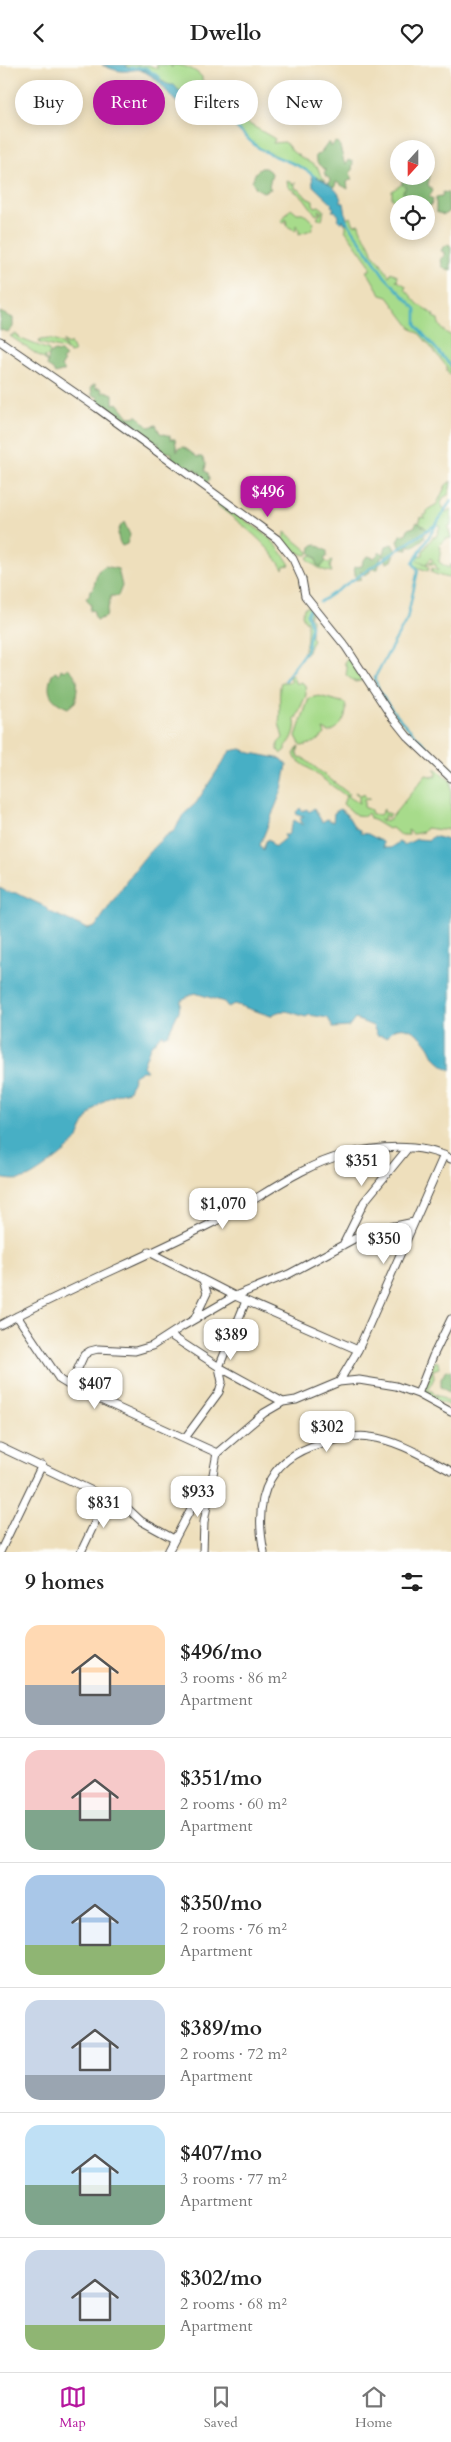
<!DOCTYPE html>
<html lang="en">
<head>
<meta charset="utf-8">
<style>
	body { margin:0; font-family:Cardo,serif; background:#f6f6f6; color:#222; height:100vh; display:flex; flex-direction:column; font-size:19px; white-space:nowrap }
	* { box-sizing:border-box; margin:0 }
	p { font-size:16px; color:#767676 }
	.icon { flex:none; width:28px; height:28px; fill:none; stroke:currentColor; stroke-width:2; stroke-linecap:round; stroke-linejoin:round }
	.map { position:relative; height:1487px; overflow:hidden }
	.details { display:flex; flex-direction:column; background:#fff; flex:1 }
	.details>* { flex:none }
	.guide { position:absolute; left:15px; top:15px; width:421px; height:45px; display:flex; gap:10px }
	.needle { width:32px; rotate:201deg }
	.fabs { position:absolute; left:390px; top:75px; display:grid; gap:10px }
	.fabs a { display:grid; place-items:center; width:45px; height:45px; border-radius:50%; background:#fff; box-shadow:0 2px 12px #0003; font-size:25px }
	.price { position:absolute; translate:-50% -42px; padding:0 11px; border-radius:10px; background:#fff; color:#222; font-size:16px; line-height:32px; filter:drop-shadow(0 1px 2px #0008) }
	.price::after { content:''; position:absolute; left:50%; top:30px; width:15px; height:11px; margin-left:-8px; background:inherit; clip-path:polygon(0 0,100% 0,50% 100%) }
	.price.on { background:#b5179e; color:#fff }
	ul { padding:0; list-style:none }
	li { display:flex; align-items:center; gap:15px; height:125px; padding:0 25px }
	li+li { border-top:1px solid #e0e0e0 }
	li span { display:grid; place-items:center; flex:none; width:140px; height:100px; border-radius:15px; color:#555 }
	li>.icon { margin-inline-start:auto }
	span .icon { width:60px; height:60px; fill:#fffc; stroke-width:1 }
	li b { font-size:21px }
	h2 { display:flex; justify-content:space-between; align-items:center; height:60px; padding:0 25px; font-size:21px }
	.tag { padding:0 18px; border-radius:22px; background:#fff; box-shadow:0 2px 12px #0003; font-size:18px; line-height:45px }
	.tag.on { background:#b5179e; color:#fff }
	header { display:flex; justify-content:space-between; align-items:center; height:65px; padding:0 25px; background:#fff; font-size:22px; font-weight:700 }
	.menu { display:flex; justify-content:space-around; align-items:center; height:70px; border-top:1px solid #e0e0e0; background:#fff; font-size:14px; color:#767676 }
	.menu a { display:grid; justify-items:center; gap:2px }
	.menu .on { color:#b5179e }
	.map>svg:first-child { display:block }
</style>
</head>
<body>
<header><svg class="icon" aria-label="back" viewBox="0 0 24 24"><path d="M15 5l-7 7 7 7"/></svg>Dwello<svg class="icon" aria-label="heart" viewBox="0 0 24 24"><path d="M12 20l-8-8c-3-5 5-10 8-4 3-6 11-1 8 4z"/></svg></header>
<div class="map">
<svg width="451" height="1487" viewBox="0 0 451 1487">
	<rect width="100%" height="100%" fill="#fdfcf7"/>
	<filter id="ink" filterUnits="userSpaceOnUse"><feTurbulence type="fractalNoise" baseFrequency=".02" numOctaves="2"/><feDisplacementMap in="SourceGraphic" scale="10" xChannelSelector="R" yChannelSelector="G"/><feConvolveMatrix kernelMatrix="1 2 1 2 8 2 1 2 1" color-interpolation-filters="sRGB"/></filter>
	<filter id="wash" filterUnits="userSpaceOnUse"><feTurbulence type="fractalNoise" baseFrequency=".0096" numOctaves="4" result="noise"/><feDisplacementMap in="SourceGraphic" scale="20" xChannelSelector="R" yChannelSelector="G"/><feGaussianBlur stdDeviation="1.12" result="paint"/><feColorMatrix in="noise" values="0 0 0 0 0 0 0 0 0 0 0 0 0 0 0 0 0 1.4 0 .05"/><feComposite in="paint" operator="in"/></filter>
	<g filter="url(#wash)">
		<rect width="100%" height="100%" fill="#eedfbc"/>
		<!-- green -->
		<path fill="#a7db8b" stroke="#69835b" d="M125,0H149L158,4L156,0H172L171,3L174,0C185,0 194,4 202,12V16L209,18L212,23L211,29L203,32L209,31L226,42L228,36L234,32L243,36L244,45L237,52L275,74L273,78L285,77L293,87L318,103L320,109L326,116L313,111L305,104L259,83L237,64L235,58L217,43L167,20L158,11L139,2L128,3Z
			M287,116L292,118V120L295,117V124H299L307,133L313,136V139L315,142L319,141L324,145L322,155L317,153L322,147L319,145L320,148L316,150L303,132L288,122Z
			M402,119L406,123L403,130L405,136L397,137L392,134V126Z
			M291,143L297,148H303L314,158L311,165L299,169V165L296,160V166L287,161L286,154L284,157L281,156Z
			M351,152L354,160L359,159C361,171 371,177 372,188L381,198L389,211L391,207L397,210L398,213L396,215L406,221L405,224L418,239L434,250L433,252L438,254C438,260 445,269 451,270V311L447,307V302L420,269L412,264L388,232L381,230L367,206L370,205V200L345,165L346,164V154Z
			M16,269L21,274L49,285L50,291L44,292L48,297L10,271Z
			M49,274L61,278L66,284L63,276L68,280L70,278L74,287L70,288L67,285L39,278L40,275Z
			M451,416L449,429L443,433L441,439L446,447L451,444V460L448,462L451,473L445,474L439,480L441,482L439,497L448,503L451,499V513C445,513 437,510 431,507L432,503L438,506L435,499H427L433,496L431,493L426,499L417,495L429,502L428,506L414,501L413,498L418,491L423,490V486L433,472H436L440,462L437,458L425,468L419,459L421,452L425,453L423,451L427,449V445L437,439L446,420Z
			M219,435L230,443V446H234C241,454 253,460 262,467C274,476 283,488 290,500L284,501L283,504C267,477 241,459 218,441Z
			M285,467L309,487L307,490C298,490 287,480 283,472H285Z
			M311,490L323,499L326,496L328,498L332,496L330,502L332,507C322,506 314,501 307,493Z
			M310,541L311,548L309,552L312,554L311,572L313,574L308,586L301,593C308,580 307,568 307,556H305L302,550L304,543Z
			M348,594L354,597L362,612L361,616L355,617L346,610L347,604L344,597Z
			M292,610L296,619L301,617L305,620L306,630L296,653H294C298,661 293,675 286,681V685L281,689L278,685V678L283,673L279,658C281,650 278,624 281,617H291L289,612Z
			M319,631L345,638C349,649 341,664 329,667L323,664L325,669C318,676 310,680 301,681L296,671L309,633Z
			M299,681L297,689L300,693L302,692L349,729L347,731L359,738V732L355,727L362,731L364,728L365,732L370,734L364,735V742L371,745L372,749L380,750L384,744V747L391,749L387,753V750L384,751L385,754L383,755L379,754L382,757L390,754L426,710L435,712L437,708L434,704H436L451,716V763L442,765L426,763L423,767L413,769L408,765L409,770H400L392,763L388,764L370,753L368,748L365,751L356,750L343,739L346,731L296,694L294,689Z
			M435,1296L438,1297L439,1303L433,1305L434,1313L428,1326H432L436,1332V1329L451,1338V1341L432,1334L424,1327Z"/>
		<!-- forest -->
		<path fill="#85bb77" stroke="#587351" d="M335,77L339,78L344,97L346,99L348,95L353,97L352,106L350,108L352,114L347,117L348,124L336,117L335,122H331L328,119L330,115L324,108L326,105C320,101 314,97 316,90L320,89L328,78H330L331,82Z
			M426,91L431,93L427,106L430,110L428,120L433,126L429,132L433,134L432,139L426,145V139H408L404,135L403,126L406,123L402,119V111H426Z
			M261,103H265L272,108L269,121L271,124L263,127L256,123L252,116L256,107Z
			M443,127L448,128L449,146L444,150L436,147V132L442,131Z
			M449,179L451,182V205H446L442,201L441,193L444,192V187L441,186L443,182Z
			M0,247L13,253V262L9,267L0,265Z
			M54,286L61,287L66,292L62,295L64,297L61,302L65,306L55,309L53,305L47,301L49,290Z
			M95,319L97,325L98,322L102,324V328L105,326L113,329V339L118,338L129,352L138,351L149,362L156,360L160,368L170,371V374H175L177,387L179,383L184,382L197,392H202L206,399L205,406L208,408L209,415L205,420L198,413L200,407L196,408L195,403L191,407L189,404L182,400V397L180,402L171,395L172,388L161,386L158,381L159,377L156,379L152,375L147,377L140,371L138,365H134C124,354 113,351 103,344V342L97,337L98,332L92,330L91,322Z
			M124,457L130,470L127,479L122,481C116,473 117,463 124,457Z
			M417,457L426,463L424,473L414,482L408,480V485L401,484L398,476L401,470L406,469L408,464L414,462Z
			M315,479L327,486V492L324,494L326,496L321,502L317,500L316,493L310,488L311,482Z
			M392,479L396,486L392,496L387,498L385,491L381,492L378,504H370V507L364,510L361,506V514L356,515L354,502L362,501L363,495L368,491L374,493L380,487L384,489L386,481Z
			M105,501L118,504L122,521L118,531H111L106,552L96,555L93,545L90,546L91,540L86,533L89,531L90,525L93,524L98,506Z
			M68,603C82,615 76,620 76,636L68,643C53,637 44,629 52,610L55,607L59,609L61,604L64,606Z
			M446,1305L451,1306L450,1328L441,1322V1314Z"/>
		<!-- water -->
		<path fill="#46afc5" stroke="#386d78" d="M102,0H125L128,3C154,0 158,21 174,20L179,26H183C195,36 236,48 237,64L216,46L212,50L218,57L216,58C212,56 190,44 186,44C183,41 177,39 174,35C166,26 155,10 140,5C136,4 133,5 128,6C119,7 111,4 102,0Z
			M312,110C322,114 341,124 341,137L344,138L347,156L345,159L343,155L341,158L337,154L339,151L335,146H332L334,143L331,141L332,139L313,121Z
			M241,684L251,688L282,694L287,700L282,725L260,780L263,785L266,776L269,774L274,782L285,773L284,770H288L294,755L303,760L300,753L304,751L297,750L296,747L300,743L302,746L307,744L309,747L314,743L322,757L327,754L333,757L334,748L340,744L348,751L355,763L360,765V768L368,769L383,777V783H390L399,777L404,780L417,774L429,775L433,771L451,776V1005C445,1002 440,998 435,993C433,990 432,987 430,983C421,968 399,952 387,972L377,970L373,961L355,954L349,962L333,963L328,953L309,950L306,952C294,949 283,941 271,951L234,939L228,942L224,937L195,928L181,935L179,946L168,969L163,971L162,968L150,982L143,1001L147,1006H142L134,1011L129,1026C101,1032 88,1047 78,1073C75,1081 36,1110 27,1113C18,1116 9,1115 0,1113V823L7,827L16,828L44,841L50,847L88,864L95,862C114,836 148,778 174,766L183,750L196,738L230,686Z"/>
		<g fill="none" stroke-linecap="round" stroke-linejoin="round">
			<!-- stream -->
			<path stroke="#46afc5" stroke-width="2.5" d="M131,3H146L160,13
				M214,46C232,53 243,73 259,83C277,95 299,97 315,112
				M346,155L385,212L416,244V259L418,263L451,301
				M451,435L413,498L418,505L407,554L375,612C377,638 432,686 451,705
				M320,537L435,460
				M285,615L307,584L311,561L307,549L310,544"/>
		</g>
	</g>
	<g filter="url(#ink)">
		<g fill="none" stroke-linecap="round" stroke-linejoin="round">
			<defs>
				<path id="minor" d="M0,276L97,343L277,474L293,494L302,514L305,531L346,582L391,651L407,671L451,713
					M343,1180L364,1137L408,1083
					M149,1187L235,1231L358,1285
					M17,1251L60,1315L70,1321L217,1388
					M195,1253L207,1228L203,1215
					M0,1260C73,1221 149,1191 222,1153C262,1132 300,1101 343,1090C376,1081 420,1077 451,1094
					M170,1270L219,1302L283,1337
					M339,1317L358,1285L444,1090
					M70,1321L84,1290L90,1286L98,1284L135,1286L152,1281L183,1261L235,1231L289,1209L367,1167L414,1157
					M418,1329L433,1291L451,1254
					M185,1373L219,1327L222,1317L219,1302L246,1236
					M0,1382L126,1442L141,1456L174,1474
					M0,1487L42,1400
					M81,1487L107,1432
					M168,1487L196,1434L212,1412
					M203,1487L204,1457L217,1388L264,1348L283,1337L296,1335L339,1317L359,1315L396,1321L418,1329L451,1347
					M264,1487C252,1429 271,1388 331,1376C344,1373 357,1370 370,1372C398,1375 426,1393 451,1406"/>
			</defs>
			<!-- minor casing -->
			<use href="#minor" stroke="#484641" stroke-width="9"/>
			<!-- minor -->
			<use href="#minor" stroke="#fff" stroke-width="7"/>
		</g>
	</g>
</svg>
<div class="fabs">
<a><svg class="needle" viewBox="-14 -14 28 28"><path d="M0-13l5 13h-10z" fill="#e53935"/><path d="M0 13l5-13h-10z" fill="#767676"/></svg></a>
<a><svg class="icon" aria-label="locate" viewBox="0 0 24 24"><circle cx="12" cy="12" r="6"/><path d="M12 2v4M12 18v4M2 12h4M18 12h4"/></svg></a>
</div>
<b class="price on" style="left:268px;top:453px">$496</b>
<b class="price" style="left:362px;top:1122px">$351</b>
<b class="price" style="left:223px;top:1165px">$1,070</b>
<b class="price" style="left:384px;top:1200px">$350</b>
<b class="price" style="left:231px;top:1296px">$389</b>
<b class="price" style="left:95px;top:1345px">$407</b>
<b class="price" style="left:327px;top:1388px">$302</b>
<b class="price" style="left:198px;top:1453px">$933</b>
<b class="price" style="left:104px;top:1464px">$831</b>
<div class="guide">
<a class="tag">Buy</a>
<a class="tag on">Rent</a>
<a class="tag">Filters</a>
<a class="tag">New</a>
</div>
</div>
<section class="details">
<h2>9 homes<svg class="icon" aria-label="filters" viewBox="0 0 24 24"><path d="M4 7h16M4 17h16"/><circle cx="9" cy="7" r="2"/><circle cx="15" cy="17" r="2"/></svg></h2>
<ul>
<li><span style="background:linear-gradient(#ffd9b3 60%,#9aa5b1 0)"><svg class="icon" aria-label="home" viewBox="0 0 24 24"><path d="M3 11l9-7 9 7M6 9v11h12V9"/></svg></span><div><b>$496/mo</b><p>3 rooms · 86 m²</p><p>Apartment</p></div></li>
<li><span style="background:linear-gradient(#f6c9c9 60%,#7fa58c 0)"><svg class="icon" aria-label="home" viewBox="0 0 24 24"><path d="M3 11l9-7 9 7M6 9v11h12V9"/></svg></span><div><b>$351/mo</b><p>2 rooms · 60 m²</p><p>Apartment</p></div></li>
<li><span style="background:linear-gradient(#a9c7e8 70%,#8fb573 0)"><svg class="icon" aria-label="home" viewBox="0 0 24 24"><path d="M3 11l9-7 9 7M6 9v11h12V9"/></svg></span><div><b>$350/mo</b><p>2 rooms · 76 m²</p><p>Apartment</p></div></li>
<li><span style="background:linear-gradient(#c9d6e8 75%,#9aa5b1 0)"><svg class="icon" aria-label="home" viewBox="0 0 24 24"><path d="M3 11l9-7 9 7M6 9v11h12V9"/></svg></span><div><b>$389/mo</b><p>2 rooms · 72 m²</p><p>Apartment</p></div></li>
<li><span style="background:linear-gradient(#bfe0f5 60%,#7fa58c 0)"><svg class="icon" aria-label="home" viewBox="0 0 24 24"><path d="M3 11l9-7 9 7M6 9v11h12V9"/></svg></span><div><b>$407/mo</b><p>3 rooms · 77 m²</p><p>Apartment</p></div></li>
<li><span style="background:linear-gradient(#c9d6e8 75%,#8fb573 0)"><svg class="icon" aria-label="home" viewBox="0 0 24 24"><path d="M3 11l9-7 9 7M6 9v11h12V9"/></svg></span><div><b>$302/mo</b><p>2 rooms · 68 m²</p><p>Apartment</p></div></li>
</ul>
</section>
<nav class="menu">
<a class="on"><svg class="icon" aria-label="map" viewBox="0 0 24 24"><path d="M3 6l6-2 6 2 6-2v14l-6 2-6-2-6 2zM9 4v14M15 6v14"/></svg>Map</a>
<a><svg class="icon" aria-label="saved" viewBox="0 0 24 24"><path d="M7 4h10v16l-5-4-5 4z"/></svg>Saved</a>
<a><svg class="icon" aria-label="home" viewBox="0 0 24 24"><path d="M3 11l9-7 9 7M6 9v11h12V9"/></svg>Home</a>
</nav>
</body>
</html>
